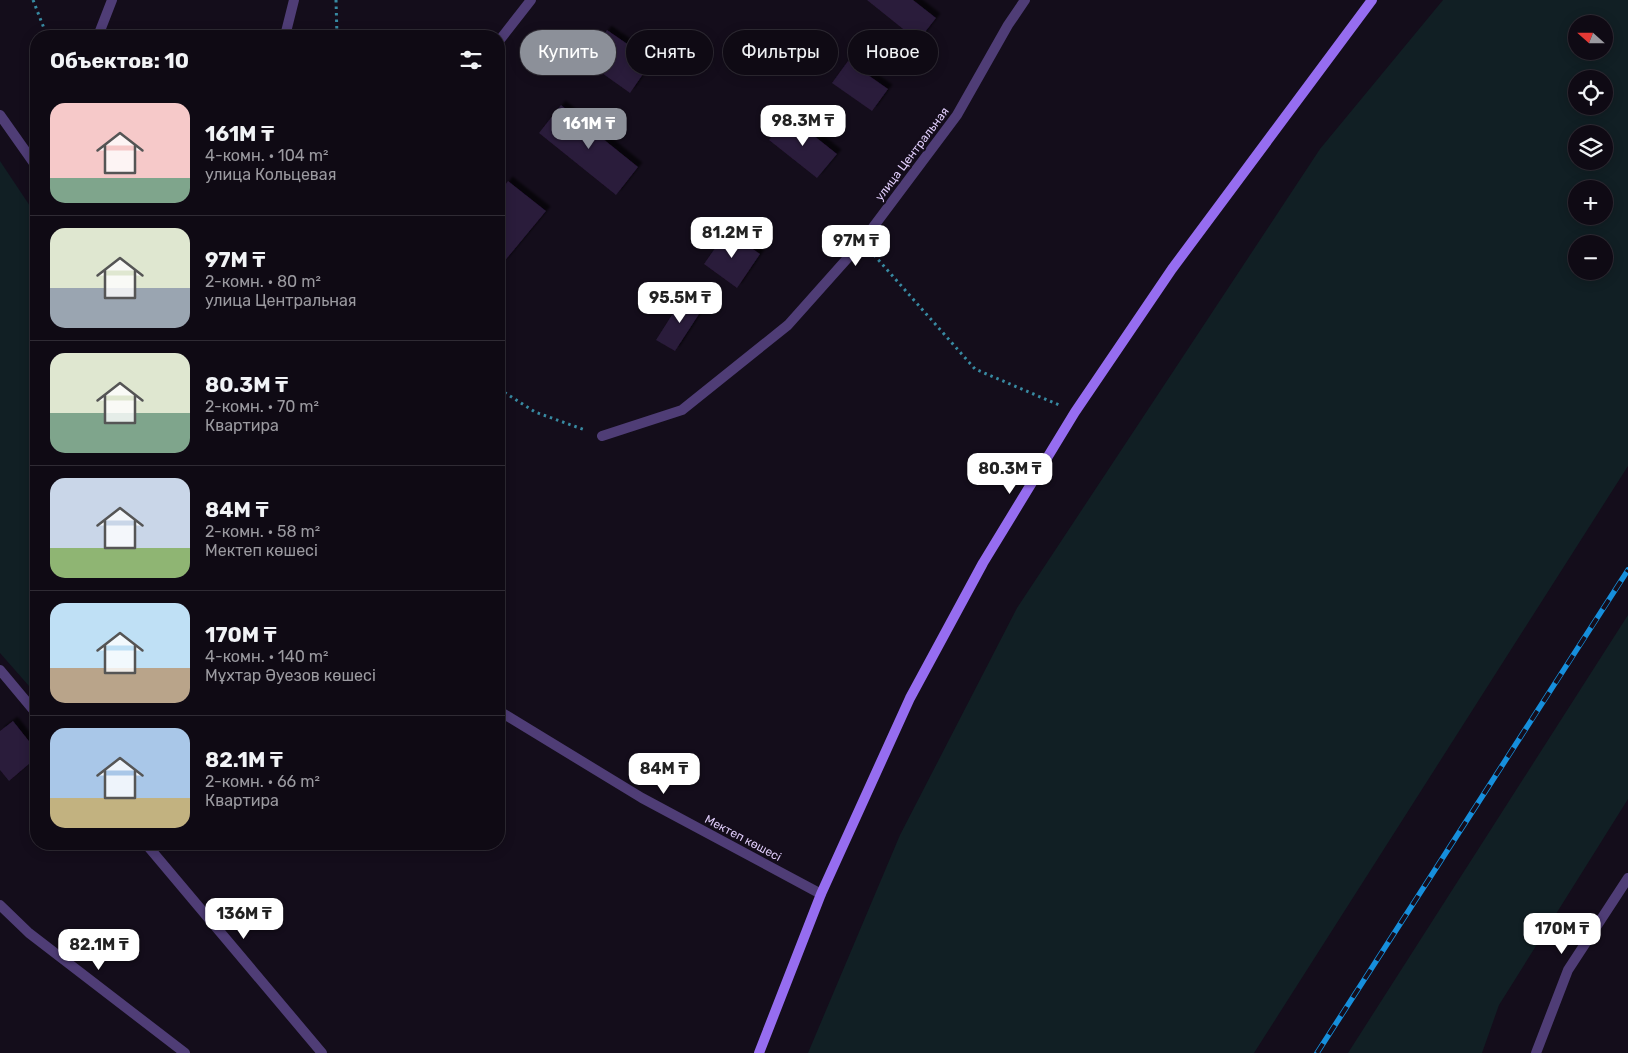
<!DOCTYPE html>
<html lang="ru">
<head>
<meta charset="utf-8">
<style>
	body { margin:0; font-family:Rubik,sans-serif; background:#18131d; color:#f1f3f6; height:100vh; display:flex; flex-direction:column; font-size:19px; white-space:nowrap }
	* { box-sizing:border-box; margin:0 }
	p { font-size:16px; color:#9b9aa0 }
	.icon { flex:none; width:28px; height:28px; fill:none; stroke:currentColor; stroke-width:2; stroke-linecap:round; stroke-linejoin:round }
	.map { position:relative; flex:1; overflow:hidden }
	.side { position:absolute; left:30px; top:30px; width:475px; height:820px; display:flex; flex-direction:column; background:#0f0a14; border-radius:20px; box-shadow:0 2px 12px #0003,0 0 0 1px #2f2b34 }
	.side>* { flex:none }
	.hud { position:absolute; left:520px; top:30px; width:475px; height:45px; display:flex; gap:10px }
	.needle { width:32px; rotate:291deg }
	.fabs { position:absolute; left:1568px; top:15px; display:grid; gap:10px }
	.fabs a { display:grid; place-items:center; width:45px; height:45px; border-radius:50%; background:#0f0a14; box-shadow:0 2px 12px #0003,0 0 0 1px #2f2b34; font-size:25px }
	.price { position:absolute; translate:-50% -42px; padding:0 11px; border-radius:10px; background:#fff; color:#222; font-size:16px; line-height:32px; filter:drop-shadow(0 1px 2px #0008) }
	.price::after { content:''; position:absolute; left:50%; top:30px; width:15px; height:11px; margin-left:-8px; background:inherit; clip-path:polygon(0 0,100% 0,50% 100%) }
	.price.active { background:#8c9099; color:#fff }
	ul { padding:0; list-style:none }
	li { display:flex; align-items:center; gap:15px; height:125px; padding:0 20px }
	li+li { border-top:1px solid #2f2b34 }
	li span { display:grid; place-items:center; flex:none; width:140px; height:100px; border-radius:15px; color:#555 }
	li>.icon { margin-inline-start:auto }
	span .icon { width:60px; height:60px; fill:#fffc; stroke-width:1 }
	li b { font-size:21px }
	h2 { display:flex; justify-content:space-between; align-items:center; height:60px; padding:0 20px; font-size:21px }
	.chip { padding:0 18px; border-radius:22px; background:#0f0a14; box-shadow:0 2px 12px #0003,0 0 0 1px #2f2b34; font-size:18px; line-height:45px }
	.chip.active { background:#8c9099; color:#fff }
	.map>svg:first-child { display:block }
</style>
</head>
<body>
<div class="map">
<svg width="1628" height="1053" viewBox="0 0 1628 1053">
	<defs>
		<filter id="shadow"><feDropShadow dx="4.5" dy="-4.5" stdDeviation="1" flood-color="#0009"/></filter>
	</defs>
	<rect width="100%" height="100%" fill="#140d1b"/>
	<!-- green -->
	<path fill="#111f24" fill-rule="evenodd" d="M1443,0H1628V466L1254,1053H808L900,835L1017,608L1320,149ZM1576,24H1604V51H1576ZM1576,79H1604V106H1576ZM1576,134H1604V161H1576ZM1576,189H1604V216H1576ZM1576,244H1604V271H1576Z
		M0,161L36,215V414L30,418L36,426V694L0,653Z
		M1628,615V799L1499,1005L1482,1053H1348Z"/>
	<!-- building -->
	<path fill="#2a1b3a" filter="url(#shadow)" d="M867,0H913L936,18L918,41Z
		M607,30L652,61L630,93L585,61Z
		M848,61L888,89L872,111L832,83Z
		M561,105L638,167L616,195L539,133Z
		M789,116L837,154L817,178L769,140Z
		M508,181L546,211L503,263L499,260V193Z
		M727,231L760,254L737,288L704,264Z
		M684,296L703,308L675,351L656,340Z
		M13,721L36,750V758L9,781L0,770V731Z"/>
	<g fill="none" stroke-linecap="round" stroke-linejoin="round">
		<!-- path -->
		<path stroke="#388aa2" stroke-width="3" stroke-dasharray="2.5 4" stroke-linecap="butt" d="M33,0L47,36
			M336,0L337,36
			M874,255L975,369L1059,405
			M499,389L535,412L585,430"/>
		<!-- minor -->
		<path stroke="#4f3d76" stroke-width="10" d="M98,36L112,0
			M285,36L294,0
			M499,41L531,0
			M0,115L36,166
			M602,436L682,410L788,325L862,242L957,115L1008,25L1025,0
			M0,670L36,713
			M499,711L642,798L821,894
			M146,844L322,1053
			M0,905L29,933L185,1053
			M1536,1053L1568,970L1628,878"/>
		<!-- secondary -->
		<path stroke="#966df0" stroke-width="10" d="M759,1053L821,894L910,698L983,563L1075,412L1172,269L1372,0"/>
		<defs>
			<path id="rail" d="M1317,1053L1628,570"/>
		</defs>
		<!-- rail casing -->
		<use href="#rail" stroke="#168fdc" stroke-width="5.5"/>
		<!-- rail -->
		<use href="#rail" stroke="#140d1b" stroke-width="4" stroke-dasharray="11" stroke-linecap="butt"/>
	</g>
	<g text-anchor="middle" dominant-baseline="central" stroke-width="4.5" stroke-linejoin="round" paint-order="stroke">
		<!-- street labels -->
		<g font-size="12" fill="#dfccfa" stroke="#140d1b">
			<text transform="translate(912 154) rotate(-53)">улица Центральная</text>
			<text transform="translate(743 838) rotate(28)">Мектеп көшесі</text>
		</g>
	</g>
</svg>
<div class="fabs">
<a><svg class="needle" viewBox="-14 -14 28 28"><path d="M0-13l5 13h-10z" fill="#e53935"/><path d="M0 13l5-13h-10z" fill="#9b9aa0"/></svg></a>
<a><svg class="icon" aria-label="locate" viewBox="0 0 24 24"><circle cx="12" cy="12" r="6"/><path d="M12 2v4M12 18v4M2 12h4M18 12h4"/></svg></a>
<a><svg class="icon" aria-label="layers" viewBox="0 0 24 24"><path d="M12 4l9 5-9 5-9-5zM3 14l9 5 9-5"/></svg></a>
<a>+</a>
<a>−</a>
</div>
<b class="price" style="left:803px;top:147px">98.3M ₸</b>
<b class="price active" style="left:589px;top:150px">161M ₸</b>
<b class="price" style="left:732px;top:259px">81.2M ₸</b>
<b class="price" style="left:856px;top:267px">97M ₸</b>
<b class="price" style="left:680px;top:324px">95.5M ₸</b>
<b class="price" style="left:1010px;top:495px">80.3M ₸</b>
<b class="price" style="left:664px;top:795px">84M ₸</b>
<b class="price" style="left:244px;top:940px">136M ₸</b>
<b class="price" style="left:1562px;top:955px">170M ₸</b>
<b class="price" style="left:99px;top:971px">82.1M ₸</b>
<div class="hud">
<a class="chip active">Купить</a>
<a class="chip">Снять</a>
<a class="chip">Фильтры</a>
<a class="chip">Новое</a>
</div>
<section class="side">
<h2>Объектов: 10<svg class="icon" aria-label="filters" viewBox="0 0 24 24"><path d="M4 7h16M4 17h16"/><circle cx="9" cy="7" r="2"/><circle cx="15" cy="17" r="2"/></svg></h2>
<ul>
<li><span style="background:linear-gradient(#f6c9c9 75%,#7fa58c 0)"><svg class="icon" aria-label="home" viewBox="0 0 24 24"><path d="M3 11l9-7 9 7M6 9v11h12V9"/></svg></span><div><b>161M ₸</b><p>4-комн. · 104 m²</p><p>улица Кольцевая</p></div></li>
<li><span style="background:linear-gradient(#dfe7d0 60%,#9aa5b1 0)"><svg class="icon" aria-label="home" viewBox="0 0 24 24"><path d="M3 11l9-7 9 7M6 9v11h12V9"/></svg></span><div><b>97M ₸</b><p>2-комн. · 80 m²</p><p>улица Центральная</p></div></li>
<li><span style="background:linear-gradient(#dfe7d0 60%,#7fa58c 0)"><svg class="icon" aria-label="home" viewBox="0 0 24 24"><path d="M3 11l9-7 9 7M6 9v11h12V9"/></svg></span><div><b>80.3M ₸</b><p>2-комн. · 70 m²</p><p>Квартира</p></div></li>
<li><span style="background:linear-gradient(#c9d6e8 70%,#8fb573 0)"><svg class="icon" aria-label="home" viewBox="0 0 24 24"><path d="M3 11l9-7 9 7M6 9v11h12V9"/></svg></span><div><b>84M ₸</b><p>2-комн. · 58 m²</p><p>Мектеп көшесі</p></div></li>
<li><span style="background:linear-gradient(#bfe0f5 65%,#b9a48a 0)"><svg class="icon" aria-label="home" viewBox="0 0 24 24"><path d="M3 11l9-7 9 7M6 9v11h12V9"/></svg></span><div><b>170M ₸</b><p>4-комн. · 140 m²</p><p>Мұхтар Әуезов көшесі</p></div></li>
<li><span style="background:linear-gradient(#a9c7e8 70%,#c2b280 0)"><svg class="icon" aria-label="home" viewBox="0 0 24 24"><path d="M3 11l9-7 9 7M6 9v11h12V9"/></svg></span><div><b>82.1M ₸</b><p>2-комн. · 66 m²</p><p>Квартира</p></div></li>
</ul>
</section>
</div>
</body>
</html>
